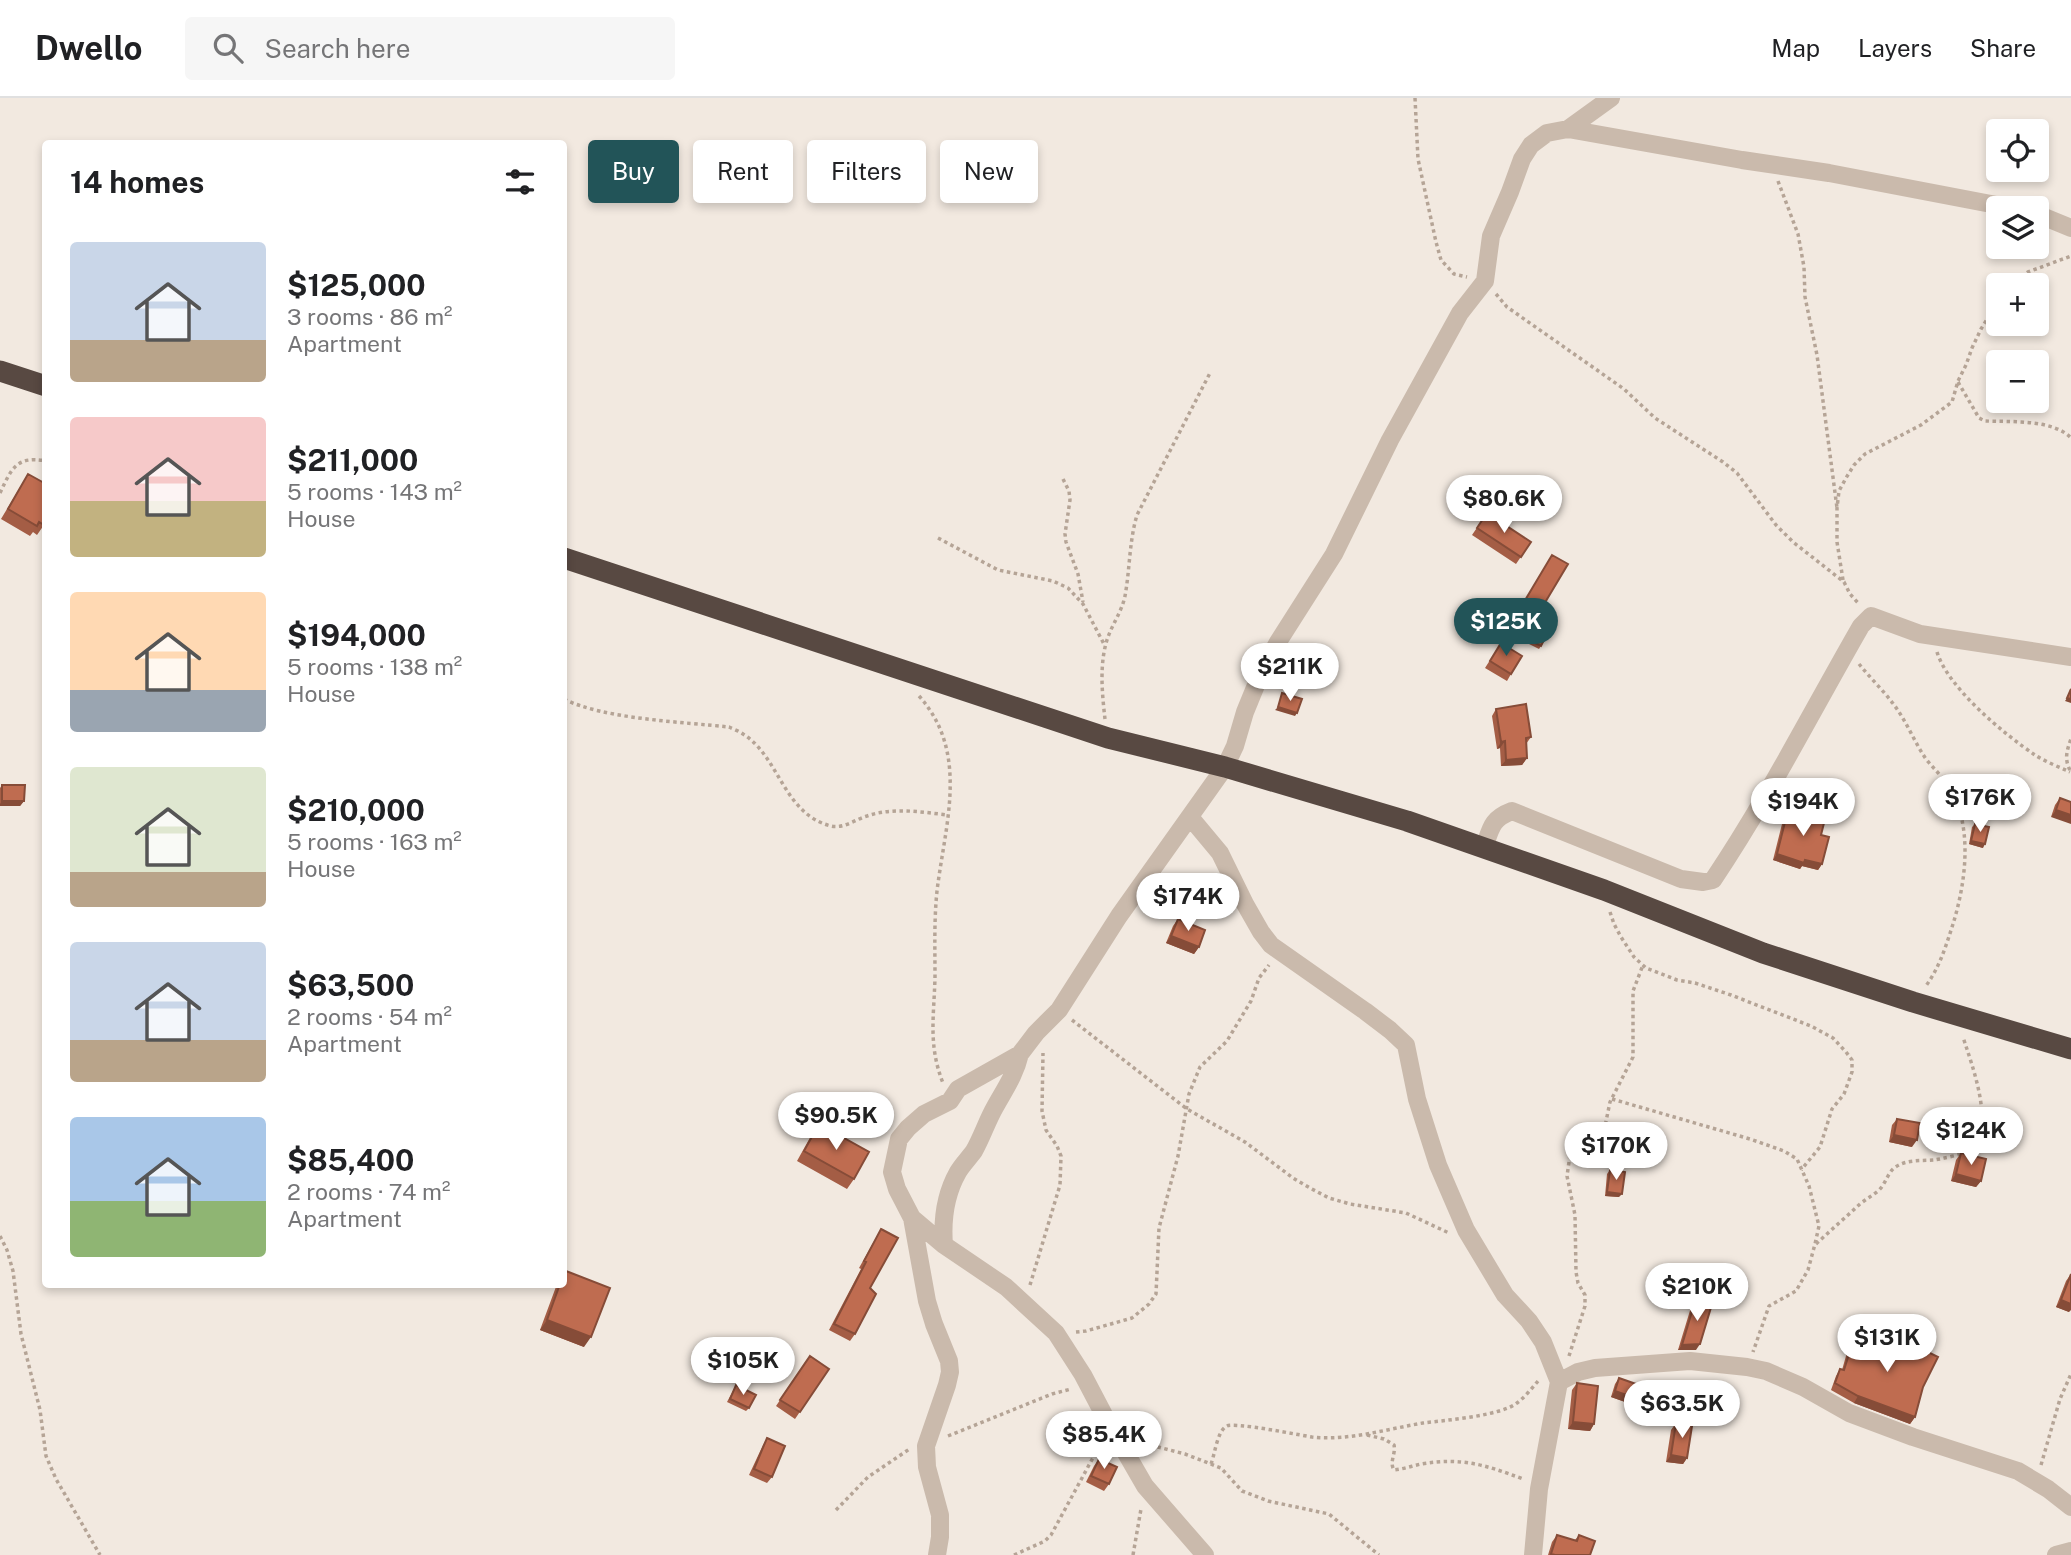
<!DOCTYPE html>
<html lang="en">
<head>
<meta charset="utf-8">
<style>
	body { margin:0; font-family:"Public Sans",sans-serif; background:#f6f6f6; color:#202124; height:100vh; display:flex; flex-direction:column; font-size:26px; white-space:nowrap }
	* { box-sizing:border-box; margin:0 }
	p { font-size:23px; color:#757577 }
	.icon { flex:none; width:38px; height:38px; fill:none; stroke:currentColor; stroke-width:2; stroke-linecap:round; stroke-linejoin:round }
	.map { position:relative; flex:1; overflow:hidden }
	.panel { position:absolute; left:42px; top:42px; width:525px; height:1148px; display:flex; flex-direction:column; background:#fff; border-radius:7px; box-shadow:0 4px 10px #0003 }
	.panel>* { flex:none }
	.hud { position:absolute; left:588px; top:42px; width:665px; height:63px; display:flex; gap:14px }
	.controls { position:absolute; left:1986px; top:21px; display:grid; gap:14px }
	.controls a { display:grid; place-items:center; width:63px; height:63px; border-radius:7px; background:#fff; box-shadow:0 4px 10px #0003; font-size:35px }
	.price { position:absolute; translate:-50% -60px; padding:0 16px; border-radius:24px; background:#fff; color:#222; font-size:23px; line-height:46px; filter:drop-shadow(0 2px 4px #0008) }
	.price::after { content:''; position:absolute; left:50%; top:42px; width:21px; height:16px; margin-left:-10px; background:inherit; clip-path:polygon(0 0,100% 0,50% 100%) }
	.price.active { background:#225458; color:#fff }
	ul { padding:0; list-style:none }
	li { display:flex; align-items:center; gap:21px; height:175px; padding:0 28px }
	li span { display:grid; place-items:center; flex:none; width:196px; height:140px; border-radius:7px; color:#555 }
	li>.icon { margin-inline-start:auto }
	span .icon { width:84px; height:84px; fill:#fffc; stroke-width:1 }
	li b { font-size:30px }
	h2 { display:flex; justify-content:space-between; align-items:center; height:84px; padding:0 28px; font-size:30px }
	.chip { padding:0 24px; border-radius:7px; background:#fff; box-shadow:0 4px 10px #0003; font-size:24px; line-height:63px }
	.chip.active { background:#225458; color:#fff }
	header { display:flex; align-items:center; gap:42px; box-sizing:border-box; height:98px; padding:0 35px; background:#fff; border-bottom:2px solid #e0e0e0 }
	header strong { font-size:33px }
	nav { display:flex; gap:38px; margin-inline-start:auto; font-size:24px }
	.search { width:490px; height:63px; background:#f6f6f6; display:flex; align-items:center; gap:18px; box-sizing:border-box; padding:0 24px; border-radius:7px; color:#757577; font-size:26px }
	.map>svg:first-child { display:block }
</style>
</head>
<body>
<header>
<strong>Dwello</strong>
<div class="search"><svg class="icon" aria-label="search" viewBox="0 0 24 24"><circle cx="10" cy="10" r="6"/><path d="M15 15l6 6"/></svg>Search here</div>
<nav><a>Map</a><a>Layers</a><a>Share</a></nav>
</header>
<div class="map">
<svg width="2071" height="1457" viewBox="0 0 2071 1457">
	<rect width="100%" height="100%" fill="#f2e9e0"/>
	<g fill="none" stroke-linecap="round" stroke-linejoin="round">
		<!-- path -->
		<path stroke="#b5a496" stroke-width="3.5" stroke-dasharray="3.5 3.5" stroke-linecap="butt" d="M1415,0L1418,61L1436,144L1441,162L1454,176L1467,179
			M1778,83L1798,136L1804,169L1805,199L1817,257L1837,410
			M2010,187L2028,174L2071,158
			M1496,196L1507,209L1624,291L1655,320L1723,364L1737,375L1776,427L1793,444L1844,484L1850,496L1859,506
			M1958,284L1979,320L1985,323C2010,324 2053,321 2071,340
			M1063,381L1069,393L1070,402L1065,436L1066,444L1078,476L1083,504
			M0,395C11,372 16,357 46,363
			M938,440L998,472L1053,483L1068,490L1083,506L1105,548
			M1843,482L1837,444V410L1839,393L1846,380L1854,367L1865,356L1921,327L1952,304L1958,283L1966,267L1972,250L1981,231L1998,203
			M1937,554C1948,590 2004,636 2035,657C2046,664 2059,669 2070,674
			M1859,566C1871,581 1886,595 1897,611C1908,627 1915,645 1926,661C1933,670 1941,677 1947,686C1974,725 1966,784 1953,826C1946,848 1939,871 1925,889
			M919,598C970,655 945,726 937,793C934,822 935,850 935,879C934,919 928,947 943,985
			M564,601C603,621 683,624 729,629C733,631 739,633 743,636C780,659 783,716 831,728C844,731 856,721 867,718C893,709 921,714 948,717
			M1105,621C1102,595 1099,564 1108,539C1113,525 1122,513 1125,498C1130,471 1129,444 1137,417L1210,275
			M2070,672C2064,661 2067,652 2071,641
			M1610,814L1614,826L1621,839L1634,859L1646,870L1677,882L1695,885L1731,897L1811,928L1833,940L1846,954L1852,962V974L1844,996L1832,1011L1820,1049L1801,1072
			M1072,922L1187,1011L1245,1044L1293,1080L1310,1090L1329,1100L1350,1106L1406,1115L1449,1135
			M1612,1001L1750,1041L1784,1053L1797,1061L1809,1088L1819,1128L1815,1146L1808,1172L1796,1193L1769,1208L1753,1254
			M0,1138L7,1152L13,1173L21,1236L40,1312L46,1358L56,1381L100,1457
			M1816,1146C1831,1132 1846,1119 1860,1106C1866,1101 1872,1098 1878,1093C1885,1087 1887,1077 1893,1071C1904,1061 1921,1063 1934,1062C1941,1061 1965,1056 1970,1052C1997,1030 1971,965 1963,939
			M1030,1187L1060,1087L1061,1058L1057,1048L1046,1032L1042,1013L1043,955
			M1076,1234L1086,1233L1132,1220L1149,1206L1156,1196L1159,1130L1178,1058L1189,996L1200,969L1227,943L1251,903L1259,880L1269,867
			M1569,1258L1585,1208V1197L1578,1185L1576,1174L1575,1117L1567,1078L1570,1057L1576,1048L1596,1044L1603,1038L1610,1004L1633,959V893L1643,867
			M1367,1337L1384,1341L1394,1347C1396,1356 1389,1364 1394,1372C1403,1371 1412,1368 1421,1366C1461,1359 1486,1367 1523,1381
			M948,1338L1052,1296L1071,1291
			M1138,1341L1158,1349L1185,1356L1221,1370L1242,1393L1268,1403L1329,1416L1379,1457
			M1211,1366C1215,1356 1217,1333 1227,1328C1235,1324 1299,1337 1312,1339C1349,1343 1387,1331 1423,1325C1448,1322 1485,1319 1508,1310C1521,1305 1530,1292 1539,1282
			M2041,1367L2060,1301L2071,1276
			M836,1412L868,1379L911,1350
			M1014,1457L1045,1443L1051,1437L1101,1345
			M1133,1457L1141,1411"/>
		<!-- street -->
		<path stroke="#cabaac" stroke-width="18" d="M1568,31L1611,0
			M2037,116L2071,130
			M1190,719L1220,755L1245,806L1261,834L1271,847L1365,913L1390,932L1406,947L1417,1001L1438,1067L1466,1132L1505,1197L1529,1223L1543,1244L1559,1284L1539,1391L1533,1457
			M1484,750C1491,730 1491,721 1512,713L1681,781L1703,784L1713,782C1768,700 1812,613 1861,528L1871,518L1920,536L2071,559
			M912,1120L927,1203L934,1226L949,1263L950,1274L947,1287L926,1348L927,1369L940,1417V1439L937,1457
			M944,1147C942,1122 945,1097 958,1074C962,1067 969,1060 974,1053C982,1039 987,1023 995,1009C1005,991 1015,977 1020,956
			M1559,1284L1578,1274L1595,1270L1690,1263L1747,1269L1766,1273L1803,1289L1849,1315L1913,1339L2018,1373L2048,1391L2071,1409
			M1205,1457L1145,1388L1104,1317L1083,1277L1056,1235L1006,1189L944,1147L912,1120L897,1091L892,1074L899,1041L908,1030L924,1016L950,1003L958,991L1020,956L1036,935L1059,912L1119,818L1225,669L1235,648L1245,614L1261,575L1278,544L1334,456L1390,342L1460,215L1485,183L1491,138L1510,94L1522,61L1531,47L1547,35L1568,31L1742,62L1829,75L2012,110
			M2056,1457L2071,1453"/>
		<!-- highway -->
		<path stroke="#584942" stroke-width="21" d="M0,273L46,288
			M564,460L1108,640L1225,669L1407,723L1604,792L1763,855L1913,904L2071,951"/>
	</g>
	<!-- wall -->
	<path fill="#a45d45" d="M28,376L46,424L37,437L33,434L30,438L1,421Z
		M1487,415L1531,444L1516,466L1472,437Z
		M1552,457L1540,513L1535,520L1520,511Z
		M1537,526L1541,548L1539,551L1527,545Z
		M1501,545L1511,576L1507,583L1485,570Z
		M1496,611L1531,639L1526,646L1527,660L1522,667L1501,668L1500,650L1497,651L1492,618Z
		M2,687L24,703L20,708H0V690Z
		M2060,700L2071,704L2051,719L2055,707Z
		M1788,712L1821,737L1822,766L1818,772L1802,768L1800,771L1773,762L1784,718Z
		M1975,726L1983,750L1969,746L1972,729Z
		M1178,821L1199,849L1194,856L1166,845L1173,828Z
		M1897,1021L1912,1049L1889,1044L1892,1027Z
		M819,1026L854,1081L847,1091L797,1063L812,1036Z
		M1961,1055L1981,1083L1976,1089L1951,1083L1956,1062Z
		M1610,1072L1619,1099L1605,1098L1607,1076Z
		M881,1131L870,1190L855,1236L850,1243L829,1232L861,1171L859,1170Z
		M566,1173L584,1249L540,1232L557,1186H564V1176Z
		M2071,1176L2069,1214L2056,1209L2066,1183Z
		M1696,1200V1252H1678L1692,1206Z
		M1855,1237L1923,1289L1915,1319L1910,1326L1854,1305L1831,1292L1836,1278L1840,1271L1842,1272L1850,1244Z
		M810,1258L829,1271L795,1321L776,1308Z
		M1619,1280L1676,1315L1672,1320L1645,1313V1311L1611,1299L1615,1286Z
		M1577,1285L1594,1326L1590,1333L1568,1331L1572,1292Z
		M736,1287L749,1310L746,1313L727,1304Z
		M1676,1325L1687,1360L1683,1366L1666,1364L1671,1332Z
		M767,1340L772,1379L767,1385L749,1377L763,1347Z
		M1099,1361L1109,1386L1104,1393L1086,1384L1094,1368Z
		M1557,1437L1575,1442L1579,1437L1590,1457H1548L1552,1444Z"/>
	<!-- shaded-wall -->
	<path fill="#864c38" d="M2067,600L2071,601V605L2065,603Z
		M1278,609L1297,615L1295,618L1275,612Z
		M1505,643L1500,650L1497,651L1501,644Z
		M1527,660L1522,667L1501,668L1506,662Z
		M2,703H24L20,708H0V706Z
		M2056,712L2071,717V726L2051,719Z
		M1971,743L1985,746L1983,750L1969,746Z
		M1777,756L1805,762L1822,766L1818,772L1802,768L1800,771L1773,762Z
		M1171,838L1199,849L1194,856L1166,845Z
		M1894,1037L1917,1042L1912,1049L1889,1044Z
		M1956,1076L1981,1083L1976,1089L1951,1083Z
		M1607,1094L1622,1096L1619,1099L1605,1098Z
		M2061,1202L2071,1206V1212L2069,1214L2056,1209Z
		M547,1222L591,1239L584,1249L540,1232Z
		M1700,1246L1696,1252H1678L1682,1247Z
		M1615,1293L1649,1305L1645,1311L1611,1299Z
		M1858,1298L1915,1319L1910,1326L1854,1305Z
		M1649,1307L1676,1315L1672,1320L1645,1313Z
		M1573,1324L1594,1326L1590,1333L1568,1331Z
		M1671,1357L1687,1360L1683,1366L1666,1364Z"/>
	<!-- building -->
	<path fill="#bf6c50" stroke="#864c38" stroke-width="2" d="M28,376L46,386V424L44,427L39,424L37,428L8,411Z
		M1487,415L1531,444L1521,459L1477,430Z
		M1552,457L1568,466L1540,513L1524,504Z
		M1537,526L1549,532L1541,548L1529,542Z
		M1501,545L1522,558L1511,576L1490,563Z
		M2071,591V601L2067,600Z
		M1282,595L1302,601L1297,615L1278,609Z
		M1526,606L1531,639L1526,640L1527,660L1506,662L1505,643L1501,644L1496,611Z
		M2,687H25L24,703H2Z
		M2060,700L2071,704V717L2056,712Z
		M1788,712L1825,721L1821,737L1829,739L1822,766L1805,762L1804,765L1777,756Z
		M1975,726L1989,729L1985,746L1971,743Z
		M1178,821L1205,832L1199,849L1171,838Z
		M1897,1021L1920,1025L1917,1042L1894,1037Z
		M819,1026L869,1054L854,1081L804,1053Z
		M1961,1055L1986,1061L1981,1083L1956,1076Z
		M1610,1072L1625,1074L1622,1096L1607,1094Z
		M881,1131L898,1140L870,1190L876,1196L855,1236L834,1226L866,1164L864,1163Z
		M566,1173L610,1190L591,1239L547,1222L560,1186H564V1179Z
		M2071,1176V1206L2061,1202Z
		M1696,1200L1712,1206L1700,1246L1682,1247Z
		M1855,1237L1898,1249L1902,1244L1912,1251L1914,1247L1938,1259L1923,1289L1915,1319L1858,1298L1835,1285L1840,1271L1844,1272Z
		M810,1258L829,1271L800,1314L780,1302Z
		M1619,1280L1653,1292L1654,1291L1681,1298L1676,1315L1649,1307V1305L1615,1293Z
		M1577,1285L1598,1288L1594,1326L1573,1324Z
		M736,1287L756,1297L749,1310L730,1301Z
		M1676,1325L1692,1328L1687,1360L1671,1357Z
		M767,1340L785,1348L772,1379L754,1371Z
		M1099,1361L1117,1369L1109,1386L1091,1378Z
		M1557,1437L1577,1443L1579,1437L1595,1443L1590,1457H1555L1551,1456Z"/>
</svg>
<div class="controls">
<a><svg class="icon" aria-label="locate" viewBox="0 0 24 24"><circle cx="12" cy="12" r="6"/><path d="M12 2v4M12 18v4M2 12h4M18 12h4"/></svg></a>
<a><svg class="icon" aria-label="layers" viewBox="0 0 24 24"><path d="M12 4l9 5-9 5-9-5zM3 14l9 5 9-5"/></svg></a>
<a>+</a>
<a>−</a>
</div>
<b class="price" style="left:1504px;top:437px">$80.6K</b>
<b class="price active" style="left:1506px;top:560px">$125K</b>
<b class="price" style="left:1290px;top:605px">$211K</b>
<b class="price" style="left:1980px;top:736px">$176K</b>
<b class="price" style="left:1803px;top:740px">$194K</b>
<b class="price" style="left:1188px;top:835px">$174K</b>
<b class="price" style="left:836px;top:1054px">$90.5K</b>
<b class="price" style="left:1971px;top:1069px">$124K</b>
<b class="price" style="left:1616px;top:1084px">$170K</b>
<b class="price" style="left:1697px;top:1225px">$210K</b>
<b class="price" style="left:1887px;top:1276px">$131K</b>
<b class="price" style="left:743px;top:1299px">$105K</b>
<b class="price" style="left:1682px;top:1342px">$63.5K</b>
<b class="price" style="left:1104px;top:1373px">$85.4K</b>
<div class="hud">
<a class="chip active">Buy</a>
<a class="chip">Rent</a>
<a class="chip">Filters</a>
<a class="chip">New</a>
</div>
<section class="panel">
<h2>14 homes<svg class="icon" aria-label="filters" viewBox="0 0 24 24"><path d="M4 7h16M4 17h16"/><circle cx="9" cy="7" r="2"/><circle cx="15" cy="17" r="2"/></svg></h2>
<ul>
<li><span style="background:linear-gradient(#c9d6e8 70%,#b9a48a 0)"><svg class="icon" aria-label="home" viewBox="0 0 24 24"><path d="M3 11l9-7 9 7M6 9v11h12V9"/></svg></span><div><b>$125,000</b><p>3 rooms · 86 m²</p><p>Apartment</p></div></li>
<li><span style="background:linear-gradient(#f6c9c9 60%,#c2b280 0)"><svg class="icon" aria-label="home" viewBox="0 0 24 24"><path d="M3 11l9-7 9 7M6 9v11h12V9"/></svg></span><div><b>$211,000</b><p>5 rooms · 143 m²</p><p>House</p></div></li>
<li><span style="background:linear-gradient(#ffd9b3 70%,#9aa5b1 0)"><svg class="icon" aria-label="home" viewBox="0 0 24 24"><path d="M3 11l9-7 9 7M6 9v11h12V9"/></svg></span><div><b>$194,000</b><p>5 rooms · 138 m²</p><p>House</p></div></li>
<li><span style="background:linear-gradient(#dfe7d0 75%,#b9a48a 0)"><svg class="icon" aria-label="home" viewBox="0 0 24 24"><path d="M3 11l9-7 9 7M6 9v11h12V9"/></svg></span><div><b>$210,000</b><p>5 rooms · 163 m²</p><p>House</p></div></li>
<li><span style="background:linear-gradient(#c9d6e8 70%,#b9a48a 0)"><svg class="icon" aria-label="home" viewBox="0 0 24 24"><path d="M3 11l9-7 9 7M6 9v11h12V9"/></svg></span><div><b>$63,500</b><p>2 rooms · 54 m²</p><p>Apartment</p></div></li>
<li><span style="background:linear-gradient(#a9c7e8 60%,#8fb573 0)"><svg class="icon" aria-label="home" viewBox="0 0 24 24"><path d="M3 11l9-7 9 7M6 9v11h12V9"/></svg></span><div><b>$85,400</b><p>2 rooms · 74 m²</p><p>Apartment</p></div></li>
</ul>
</section>
</div>
</body>
</html>
